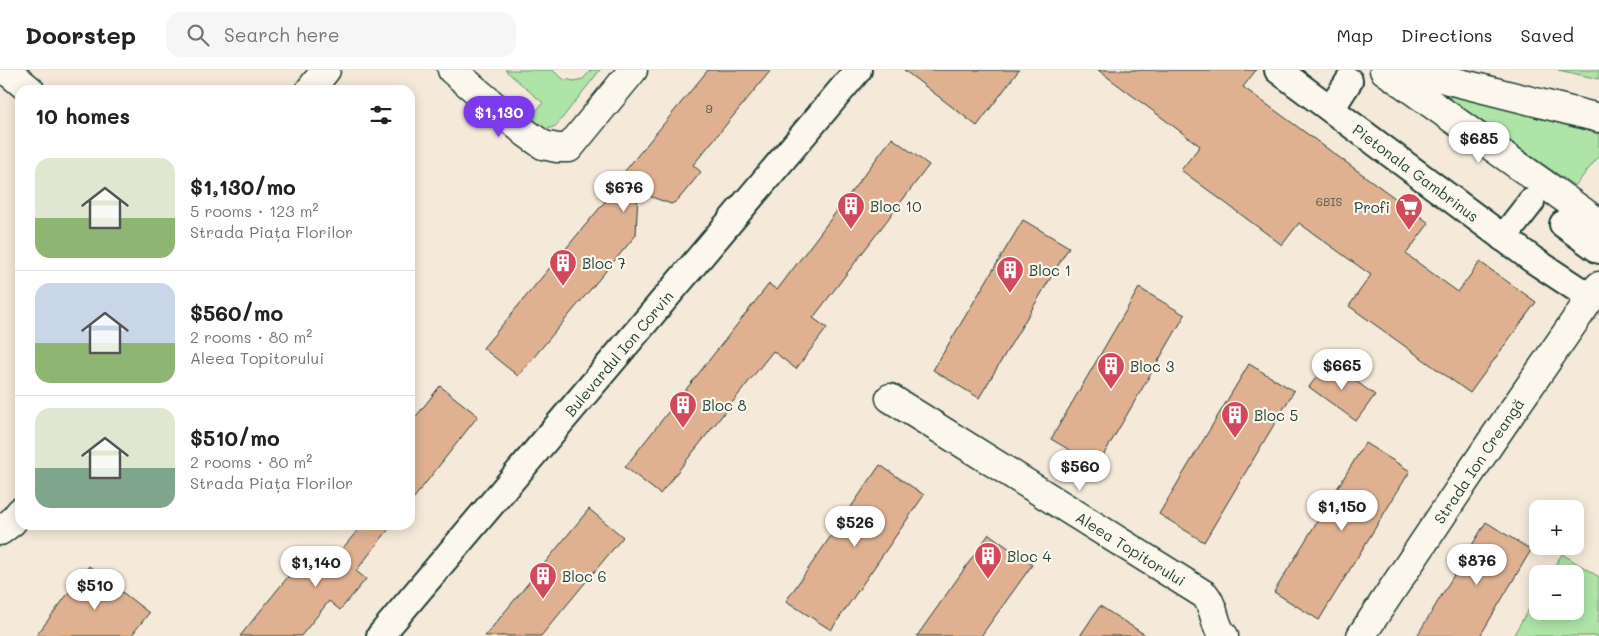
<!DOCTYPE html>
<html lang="en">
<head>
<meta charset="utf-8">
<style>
	body { margin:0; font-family:Mali,sans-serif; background:#f6f6f6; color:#222; height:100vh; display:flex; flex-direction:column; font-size:19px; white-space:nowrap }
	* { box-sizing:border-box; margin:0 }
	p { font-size:16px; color:#767676 }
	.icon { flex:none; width:28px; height:28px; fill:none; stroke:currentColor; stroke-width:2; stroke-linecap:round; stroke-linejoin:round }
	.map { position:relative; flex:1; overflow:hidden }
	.panel { position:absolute; left:15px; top:15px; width:400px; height:445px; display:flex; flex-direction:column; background:#fff; border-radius:15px; box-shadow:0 2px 12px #0003 }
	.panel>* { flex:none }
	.controls { position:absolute; left:1529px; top:430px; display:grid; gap:10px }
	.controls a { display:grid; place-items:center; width:55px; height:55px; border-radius:10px; background:#fff; box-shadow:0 2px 12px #0003; font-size:25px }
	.price { position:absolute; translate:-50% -42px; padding:0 11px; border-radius:18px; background:#fff; color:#222; font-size:16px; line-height:32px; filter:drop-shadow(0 1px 2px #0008) }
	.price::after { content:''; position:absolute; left:50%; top:30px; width:15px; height:11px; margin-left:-8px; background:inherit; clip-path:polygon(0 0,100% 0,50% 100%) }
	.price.current { background:#7c3aed; color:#fff }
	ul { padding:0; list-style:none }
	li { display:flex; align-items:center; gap:15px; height:125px; padding:0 20px }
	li+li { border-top:1px solid #e0e0e0 }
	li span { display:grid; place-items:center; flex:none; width:140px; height:100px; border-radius:15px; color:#555 }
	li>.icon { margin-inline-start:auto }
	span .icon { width:60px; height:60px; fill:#fffc; stroke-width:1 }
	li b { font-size:21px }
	h2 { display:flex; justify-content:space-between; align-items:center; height:60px; padding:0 20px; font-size:21px }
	header { display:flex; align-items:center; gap:30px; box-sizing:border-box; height:70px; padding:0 25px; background:#fff; border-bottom:1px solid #e0e0e0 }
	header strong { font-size:24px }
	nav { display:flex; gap:28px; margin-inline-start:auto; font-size:18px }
	.search { width:350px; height:45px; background:#f6f6f6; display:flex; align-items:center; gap:12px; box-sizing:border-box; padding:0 18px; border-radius:15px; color:#767676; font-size:19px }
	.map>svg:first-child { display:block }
</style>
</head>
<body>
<header>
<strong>Doorstep</strong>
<div class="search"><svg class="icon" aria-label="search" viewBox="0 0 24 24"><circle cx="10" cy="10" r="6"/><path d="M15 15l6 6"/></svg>Search here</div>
<nav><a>Map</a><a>Directions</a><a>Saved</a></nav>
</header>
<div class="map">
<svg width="1599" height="566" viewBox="0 0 1599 566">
	<rect width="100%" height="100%" fill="#f5e9da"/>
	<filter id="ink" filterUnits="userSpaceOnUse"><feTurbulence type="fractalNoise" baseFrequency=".02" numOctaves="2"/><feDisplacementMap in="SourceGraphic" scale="10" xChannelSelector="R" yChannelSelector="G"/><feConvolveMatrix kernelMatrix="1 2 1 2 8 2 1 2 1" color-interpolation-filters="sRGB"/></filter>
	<g filter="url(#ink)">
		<!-- green -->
		<path fill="#aee4a7" stroke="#66906e" d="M505,0H552L566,11L567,9L573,11L583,9L591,0H600L556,56L545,60L528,50L543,33Z
			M1558,0H1599V9Z
			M1448,24L1599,64V86L1575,116L1448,29L1446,27Z
			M1562,484L1599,507V566H1513L1537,525L1538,541H1575V504H1550Z"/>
		<!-- building -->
		<path fill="#dfb191" stroke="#1f3d34" d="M708,0H771L693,95L701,102L677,131L671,134L638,122L636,165L518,306L483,278L628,104L625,101Z
			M904,0H1019L977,56Z
			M1098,0H1256L1243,17L1429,153L1406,184L1458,222L1480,192L1536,232L1470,323L1349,236L1371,205L1299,153L1282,175L1181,100L1200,76Z
			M892,68L929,95L813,248L827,258L796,299L773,281L660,424L625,397L769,214L777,220Z
			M1023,150L1069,177L979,328L933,300Z
			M1139,218L1185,245L1097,396L1051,369Z
			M1328,291L1375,325L1356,351L1309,317Z
			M1249,294L1294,321L1204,472L1159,444Z
			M440,316L478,346L410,433V354Z
			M1365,373L1410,401L1319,550L1274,522Z
			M880,395L924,425L831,560L786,531Z
			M589,439L623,467L541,566H485Z
			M1486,452L1531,480L1480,566H1417Z
			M362,455H392L356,501L366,509L340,540L329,531L301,566H240L304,487L323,502Z
			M989,464L1032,495L981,566H917Z
			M89,496L149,543L131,566H36Z
			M1100,536L1147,566H1080Z"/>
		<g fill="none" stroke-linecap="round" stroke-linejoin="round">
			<defs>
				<g id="pedestrian">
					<path id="s1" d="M1278,0L1532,189L1591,228"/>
					<path d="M1331,39L1349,11"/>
					<path d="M1563,154L1599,180"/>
					<path d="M1503,168L1531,132"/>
					<path id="s2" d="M380,566L858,0"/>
				</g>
				<g id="minor">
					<path d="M6,0L30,20"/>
					<path d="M452,0L526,63L543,75L557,78H569L633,0"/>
					<path d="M310,20L326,0"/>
					<path id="s3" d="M890,328L1205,525C1216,538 1213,555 1224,566"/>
					<path d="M0,461L12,452L20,442"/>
				</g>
				<g id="tertiary">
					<path id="s4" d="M1361,566L1491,372L1599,216"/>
				</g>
				<path id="secondary" d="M1384,0L1599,153
					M1416,0L1448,10L1599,48"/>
			</defs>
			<!-- pedestrian casing -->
			<use href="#pedestrian" stroke="#1f3d34" stroke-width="30"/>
			<!-- minor casing -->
			<use href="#minor" stroke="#1f3d34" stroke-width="31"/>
			<!-- tertiary casing -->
			<use href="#tertiary" stroke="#1f3d34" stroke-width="31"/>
			<!-- secondary casing -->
			<use href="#secondary" stroke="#1f3d34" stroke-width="31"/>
			<!-- pedestrian -->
			<use href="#pedestrian" stroke="#fbf7ec" stroke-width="26"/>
			<!-- minor -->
			<use href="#minor" stroke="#fbf7ec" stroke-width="28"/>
			<!-- tertiary -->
			<use href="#tertiary" stroke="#fbf7ec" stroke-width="28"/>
			<!-- secondary -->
			<use href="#secondary" stroke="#fbf7ec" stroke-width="28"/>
		</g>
	</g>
	<!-- icons -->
	<defs>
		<symbol id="building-pin" viewBox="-11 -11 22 30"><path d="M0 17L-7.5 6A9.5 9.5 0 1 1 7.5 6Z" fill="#d1495b" stroke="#fbf7ec"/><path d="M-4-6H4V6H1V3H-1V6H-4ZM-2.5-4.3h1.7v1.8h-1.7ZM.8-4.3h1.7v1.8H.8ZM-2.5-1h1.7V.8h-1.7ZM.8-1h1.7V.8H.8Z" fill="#fff"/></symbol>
		<symbol id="supermarket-pin" viewBox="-11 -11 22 30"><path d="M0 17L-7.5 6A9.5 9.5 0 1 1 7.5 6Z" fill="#d1495b" stroke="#fbf7ec"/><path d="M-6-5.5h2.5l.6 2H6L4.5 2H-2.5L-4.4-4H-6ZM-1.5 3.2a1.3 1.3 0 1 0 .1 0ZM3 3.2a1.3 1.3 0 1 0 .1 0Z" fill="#fff"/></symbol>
	</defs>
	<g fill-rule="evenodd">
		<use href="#building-pin" x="835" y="120" width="32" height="43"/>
		<use href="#supermarket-pin" x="1393" y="121" width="32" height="43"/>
		<use href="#building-pin" x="547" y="177" width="32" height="43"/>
		<use href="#building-pin" x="994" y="184" width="32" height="43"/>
		<use href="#building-pin" x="1095" y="280" width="32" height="43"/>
		<use href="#building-pin" x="667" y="319" width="32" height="43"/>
		<use href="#building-pin" x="1219" y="329" width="32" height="43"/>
		<use href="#building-pin" x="972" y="470" width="32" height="43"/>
		<use href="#building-pin" x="527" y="490" width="32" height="43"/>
	</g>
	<g text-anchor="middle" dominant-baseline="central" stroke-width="4.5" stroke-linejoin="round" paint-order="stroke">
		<!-- number labels -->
		<g font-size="12" fill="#4f5a4b">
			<text x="709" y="38">9</text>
			<text x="1329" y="131">6BIS</text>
		</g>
		<!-- street labels -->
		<g font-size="15" fill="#1f3d34" stroke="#fbf7ec">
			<text stroke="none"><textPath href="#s1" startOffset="172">Pietonala Gambrinus</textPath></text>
			<text stroke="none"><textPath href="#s2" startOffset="370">Bulevardul Ion Corvin</textPath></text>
			<text stroke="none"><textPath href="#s4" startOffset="211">Strada Ion Creangă</textPath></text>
			<text stroke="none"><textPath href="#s3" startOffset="284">Aleea Topitorului</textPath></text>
		</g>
		<!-- poi labels -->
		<g font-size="15" fill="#1f3d34" stroke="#fbf7ec" text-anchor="start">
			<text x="870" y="136">Bloc 10</text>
			<text x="1390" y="137" text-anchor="end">Profi</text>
			<text x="582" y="193">Bloc 7</text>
			<text x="1029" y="200">Bloc 1</text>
			<text x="1130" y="296">Bloc 3</text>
			<text x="702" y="335">Bloc 8</text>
			<text x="1254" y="345">Bloc 5</text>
			<text x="1007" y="486">Bloc 4</text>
			<text x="562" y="506">Bloc 6</text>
		</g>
	</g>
</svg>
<div class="controls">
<a>+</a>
<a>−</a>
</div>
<b class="price current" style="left:499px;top:68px">$1,130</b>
<b class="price" style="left:1479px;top:94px">$685</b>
<b class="price" style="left:624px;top:143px">$676</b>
<b class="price" style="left:1342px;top:321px">$665</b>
<b class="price" style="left:1080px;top:422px">$560</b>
<b class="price" style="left:1342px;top:462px">$1,150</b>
<b class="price" style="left:855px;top:478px">$526</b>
<b class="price" style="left:1477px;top:516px">$876</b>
<b class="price" style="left:316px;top:518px">$1,140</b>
<b class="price" style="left:95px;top:541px">$510</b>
<section class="panel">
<h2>10 homes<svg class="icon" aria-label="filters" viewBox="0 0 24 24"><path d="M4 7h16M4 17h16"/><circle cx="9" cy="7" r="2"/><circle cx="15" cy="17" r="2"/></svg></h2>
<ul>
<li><span style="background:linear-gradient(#dfe7d0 60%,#8fb573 0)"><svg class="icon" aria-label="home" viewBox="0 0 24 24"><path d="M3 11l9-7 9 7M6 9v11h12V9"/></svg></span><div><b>$1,130/mo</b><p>5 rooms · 123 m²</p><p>Strada Piața Florilor</p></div></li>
<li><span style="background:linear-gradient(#c9d6e8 60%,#8fb573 0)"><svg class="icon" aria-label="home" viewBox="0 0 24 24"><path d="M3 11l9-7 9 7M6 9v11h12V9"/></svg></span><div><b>$560/mo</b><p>2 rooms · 80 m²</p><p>Aleea Topitorului</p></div></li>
<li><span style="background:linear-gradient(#dfe7d0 60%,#7fa58c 0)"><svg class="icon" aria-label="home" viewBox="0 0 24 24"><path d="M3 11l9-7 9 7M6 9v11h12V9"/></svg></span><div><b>$510/mo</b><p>2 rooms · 80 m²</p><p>Strada Piața Florilor</p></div></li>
</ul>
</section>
</div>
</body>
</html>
